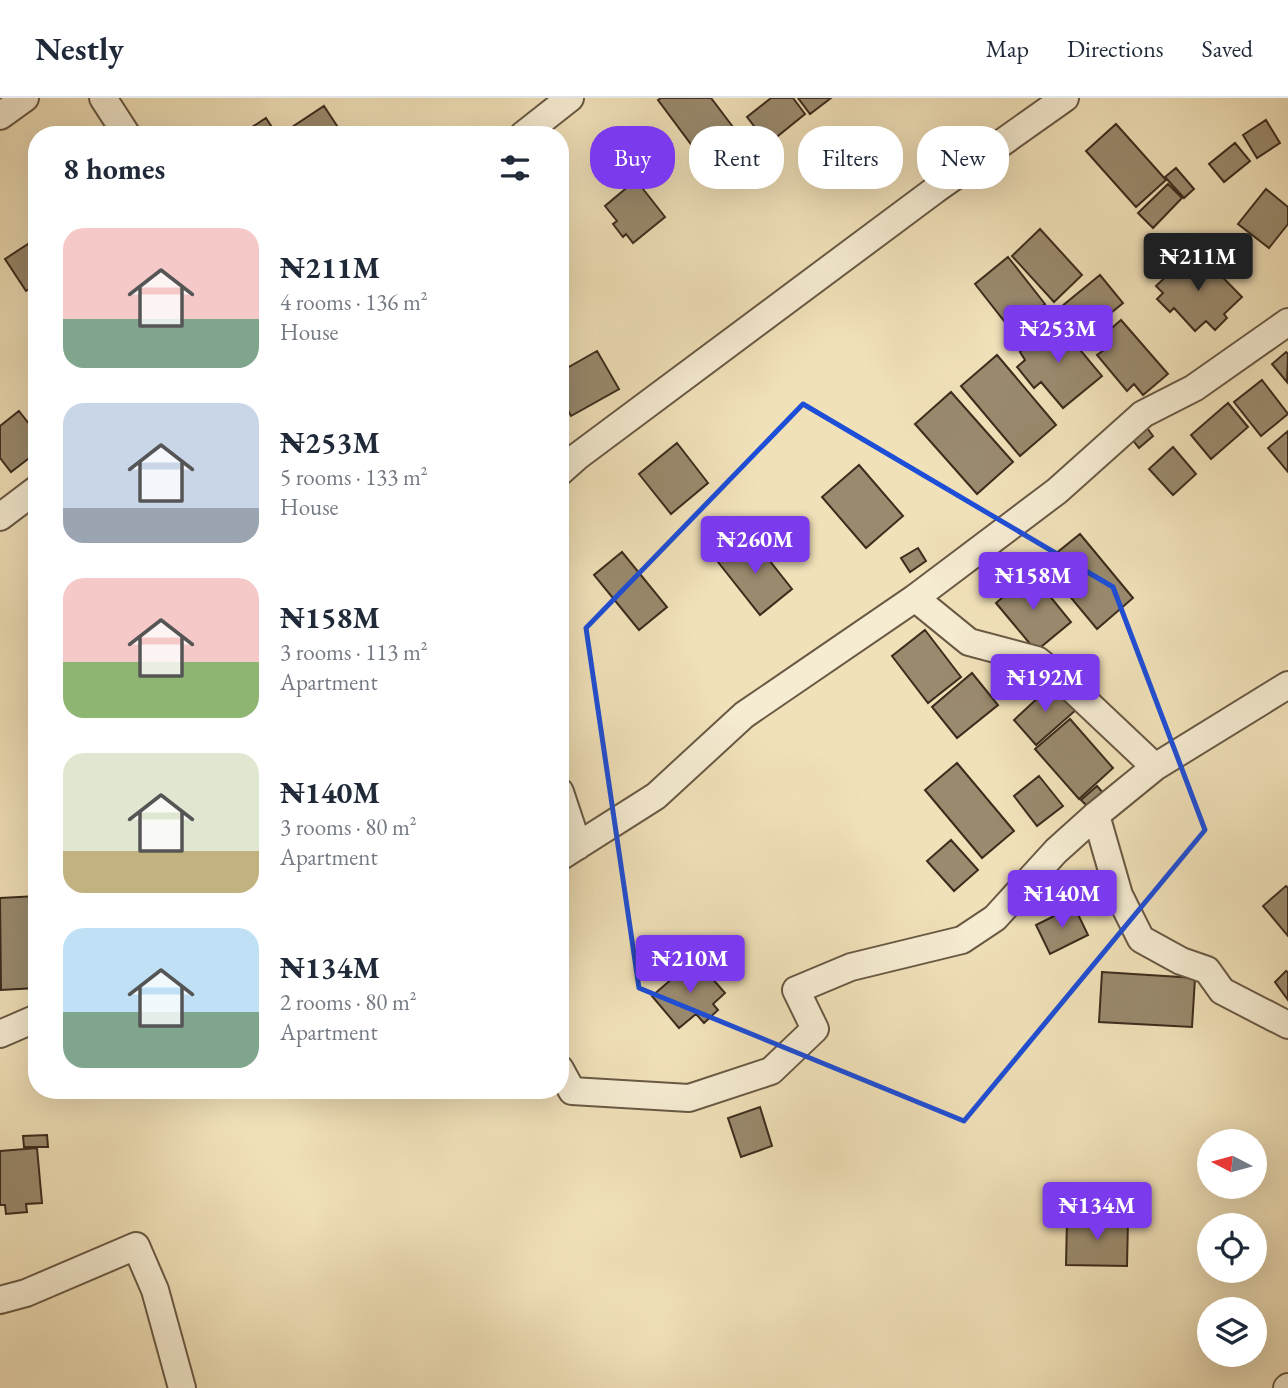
<!DOCTYPE html>
<html lang="en">
<head>
<meta charset="utf-8">
<style>
	body { margin:0; font-family:"EB Garamond",serif; background:#f2f2f3; color:#1f2937; height:100vh; display:flex; flex-direction:column; font-size:26px; white-space:nowrap }
	* { box-sizing:border-box; margin:0 }
	p { font-size:23px; color:#747a83 }
	.icon { flex:none; width:38px; height:38px; fill:none; stroke:currentColor; stroke-width:2; stroke-linecap:round; stroke-linejoin:round }
	.map { position:relative; flex:1; overflow:hidden }
	.side { position:absolute; left:28px; top:28px; width:541px; height:973px; display:flex; flex-direction:column; background:#fff; border-radius:28px; box-shadow:0 7px 28px #0002 }
	.side>* { flex:none }
	.hud { position:absolute; left:590px; top:28px; width:593px; height:63px; display:flex; gap:14px }
	.needle { width:46px; rotate:276deg }
	.controls { position:absolute; left:1197px; top:1031px; display:grid; gap:14px }
	.controls a { display:grid; place-items:center; width:70px; height:70px; border-radius:50%; background:#fff; box-shadow:0 7px 28px #0002; font-size:35px }
	.price { position:absolute; translate:-50% -60px; padding:0 16px; border-radius:7px; background:#7c3aed; color:#fff; font-size:23px; line-height:46px; filter:drop-shadow(0 2px 4px #0008) }
	.price::after { content:''; position:absolute; left:50%; top:42px; width:21px; height:16px; margin-left:-10px; background:inherit; clip-path:polygon(0 0,100% 0,50% 100%) }
	.price.active { background:#222; color:#fff }
	ul { padding:0; list-style:none }
	li { display:flex; align-items:center; gap:21px; height:175px; padding:0 35px }
	li span { display:grid; place-items:center; flex:none; width:196px; height:140px; border-radius:21px; color:#555 }
	li>.icon { margin-inline-start:auto }
	span .icon { width:84px; height:84px; fill:#fffc; stroke-width:1 }
	li b { font-size:30px }
	h2 { display:flex; justify-content:space-between; align-items:center; height:84px; padding:0 35px; font-size:30px }
	.chip { padding:0 24px; border-radius:28px; background:#fff; box-shadow:0 7px 28px #0002; font-size:24px; line-height:63px }
	.chip.active { background:#7c3aed; color:#fff }
	header { display:flex; align-items:center; gap:42px; box-sizing:border-box; height:98px; padding:0 35px; background:#fff; border-bottom:2px solid #e0e1e3 }
	header strong { font-size:33px }
	nav { display:flex; gap:38px; margin-inline-start:auto; font-size:24px }
	.map>svg:first-child { display:block }
</style>
</head>
<body>
<header>
<strong>Nestly</strong>
<nav><a>Map</a><a>Directions</a><a>Saved</a></nav>
</header>
<div class="map">
<svg width="1288" height="1290" viewBox="0 0 1288 1290">
	<rect width="100%" height="100%" fill="#f1e1b9"/>
	<filter id="stains"><feTurbulence type="fractalNoise" baseFrequency=".00286" numOctaves="4"/><feColorMatrix values="0 0 0 0 .2 0 0 0 0 .09 0 0 0 0 .02 0 0 0 .5 -.17"/></filter>
	<radialGradient id="worn" r=".72"><stop offset=".6" stop-color="#630" stop-opacity="0"/><stop offset="1" stop-color="#630" stop-opacity=".3"/></radialGradient>
	<!-- building -->
	<path fill="#9a8a6e" stroke="#3c2c1d" stroke-width="2" d="M661,0H711L733,29L699,57L658,2Z
		M771,0H793L805,16L768,46L747,19Z
		M798,0H831L810,16Z
		M324,8L343,37H297L292,29Z
		M266,20L277,37H240Z
		M1266,22L1280,45L1257,60L1243,37Z
		M1116,26L1166,82L1136,109L1086,53Z
		M738,36L749,50L716,77L705,62Z
		M1235,45L1250,63L1224,84L1209,66Z
		M1176,70L1194,91L1184,100L1165,79Z
		M636,82L665,119L633,145L626,136L623,139L613,126L617,123L605,108Z
		M1168,86L1182,100L1153,130L1138,115Z
		M1266,91L1288,109V126L1269,150L1238,126Z
		M1040,131L1082,177L1054,204L1012,158Z
		M37,140V186L26,193L5,161Z
		M1195,151L1242,199L1224,216L1227,220L1215,232L1206,223L1195,233L1174,210L1170,214L1157,201L1163,195L1156,188Z
		M1008,159L1045,206L1012,233L975,186Z
		M1100,177L1123,205L1084,237L1061,209Z
		M1121,222L1168,276L1143,297L1134,286L1127,293L1097,257L1104,252L1097,243Z
		M1056,223L1102,278L1063,310L1041,284L1034,290L1017,269L1025,262L1020,254Z
		M597,253L619,291L571,318L560,298V274Z
		M1286,254L1288,256L1287,284L1272,266Z
		M997,257L1056,327L1020,358L961,288Z
		M1262,282L1288,316L1261,338L1234,304Z
		M951,294L1013,364L977,396L915,326Z
		M1228,305L1248,329L1211,361L1191,337Z
		M19,313L37,336V354L11,374L0,360V328Z
		M1142,323L1153,338L1139,350L1127,335Z
		M1288,333V374L1268,350Z
		M677,345L708,385L671,416L639,376Z
		M1173,349L1196,376L1173,397L1149,371Z
		M859,367L903,418L866,450L822,399Z
		M1080,436L1133,500L1097,531L1043,466Z
		M750,438L792,491L760,517L718,464Z
		M918,450L926,463L910,474L901,460Z
		M622,454L667,509L639,532L594,477Z
		M1031,475L1071,524L1036,553L996,505Z
		M925,532L961,579L928,605L892,558Z
		M972,575L998,607L957,640L932,609Z
		M1054,585L1077,611L1036,647L1014,622Z
		M1070,621L1113,670L1079,701L1035,651Z
		M957,665L1014,733L982,760L925,692Z
		M1039,678L1063,708L1037,728L1014,698Z
		M1097,688L1104,696L1089,710L1081,702Z
		M951,742L978,772L954,793L927,763Z
		M1286,788L1288,790V838L1263,808Z
		M37,798V890L1,892L0,800Z
		M1074,808L1088,837L1050,856L1036,827Z
		M695,861L725,895L713,906L718,912L704,925L696,916L679,930L652,898Z
		M1286,873L1288,874V902L1275,884Z
		M1102,874L1195,880L1192,929L1099,924Z
		M760,1009L772,1048L741,1059L728,1020Z
		M47,1037L48,1049H24L23,1038Z
		M37,1050L42,1105L26,1106L27,1114L6,1116L5,1107H0V1053Z
		M1067,1120L1128,1122L1127,1168L1066,1167Z"/>
	<g fill="none" stroke-linecap="round" stroke-linejoin="round">
		<defs>
			<path id="minor" d="M103,0L127,37
				M0,18L25,0
				M523,37L570,0
				M1288,224L1194,290L1143,316L1057,393L915,500L969,544L1037,562L1066,585L1155,669L1288,587
				M560,374L578,358L935,92L1065,0
				M0,419L37,391
				M560,694L578,748
				M1096,717L1119,797L1141,841L1181,863L1207,872L1222,893L1288,927
				M560,759L656,698L744,617L915,500
				M0,936L37,920
				M560,971L572,993L689,1000L771,973L815,931L796,892L851,869L962,842L995,820L1056,753L1096,717L1155,669
				M0,1202L26,1195L136,1148L155,1192L182,1290
				M1287,1290L1288,1289"/>
		</defs>
		<!-- minor casing -->
		<use href="#minor" stroke="#695944" stroke-width="30"/>
		<!-- minor -->
		<use href="#minor" stroke="#f6ecd2" stroke-width="26"/>
	</g>
	<!-- marked area -->
	<path fill="none" stroke="#1d4ed8" stroke-width="5" stroke-linejoin="round" d="M803,306L1113,489L1205,732L964,1023L639,890L586,530Z"/>
	<rect width="100%" height="100%" filter="url(#stains)"/>
	<rect width="100%" height="100%" fill="url(#worn)"/>
</svg>
<div class="controls">
<a><svg class="needle" viewBox="-14 -14 28 28"><path d="M0-13l5 13h-10z" fill="#e53935"/><path d="M0 13l5-13h-10z" fill="#747a83"/></svg></a>
<a><svg class="icon" aria-label="locate" viewBox="0 0 24 24"><circle cx="12" cy="12" r="6"/><path d="M12 2v4M12 18v4M2 12h4M18 12h4"/></svg></a>
<a><svg class="icon" aria-label="layers" viewBox="0 0 24 24"><path d="M12 4l9 5-9 5-9-5zM3 14l9 5 9-5"/></svg></a>
</div>
<b class="price active" style="left:1198px;top:195px">₦211M</b>
<b class="price" style="left:1058px;top:267px">₦253M</b>
<b class="price" style="left:755px;top:478px">₦260M</b>
<b class="price" style="left:1033px;top:514px">₦158M</b>
<b class="price" style="left:1045px;top:616px">₦192M</b>
<b class="price" style="left:1062px;top:832px">₦140M</b>
<b class="price" style="left:690px;top:897px">₦210M</b>
<b class="price" style="left:1097px;top:1144px">₦134M</b>
<div class="hud">
<a class="chip active">Buy</a>
<a class="chip">Rent</a>
<a class="chip">Filters</a>
<a class="chip">New</a>
</div>
<section class="side">
<h2>8 homes<svg class="icon" aria-label="filters" viewBox="0 0 24 24"><path d="M4 7h16M4 17h16"/><circle cx="9" cy="7" r="2"/><circle cx="15" cy="17" r="2"/></svg></h2>
<ul>
<li><span style="background:linear-gradient(#f6c9c9 65%,#7fa58c 0)"><svg class="icon" aria-label="home" viewBox="0 0 24 24"><path d="M3 11l9-7 9 7M6 9v11h12V9"/></svg></span><div><b>₦211M</b><p>4 rooms · 136 m²</p><p>House</p></div></li>
<li><span style="background:linear-gradient(#c9d6e8 75%,#9aa5b1 0)"><svg class="icon" aria-label="home" viewBox="0 0 24 24"><path d="M3 11l9-7 9 7M6 9v11h12V9"/></svg></span><div><b>₦253M</b><p>5 rooms · 133 m²</p><p>House</p></div></li>
<li><span style="background:linear-gradient(#f6c9c9 60%,#8fb573 0)"><svg class="icon" aria-label="home" viewBox="0 0 24 24"><path d="M3 11l9-7 9 7M6 9v11h12V9"/></svg></span><div><b>₦158M</b><p>3 rooms · 113 m²</p><p>Apartment</p></div></li>
<li><span style="background:linear-gradient(#dfe7d0 70%,#c2b280 0)"><svg class="icon" aria-label="home" viewBox="0 0 24 24"><path d="M3 11l9-7 9 7M6 9v11h12V9"/></svg></span><div><b>₦140M</b><p>3 rooms · 80 m²</p><p>Apartment</p></div></li>
<li><span style="background:linear-gradient(#bfe0f5 60%,#7fa58c 0)"><svg class="icon" aria-label="home" viewBox="0 0 24 24"><path d="M3 11l9-7 9 7M6 9v11h12V9"/></svg></span><div><b>₦134M</b><p>2 rooms · 80 m²</p><p>Apartment</p></div></li>
</ul>
</section>
</div>
</body>
</html>
